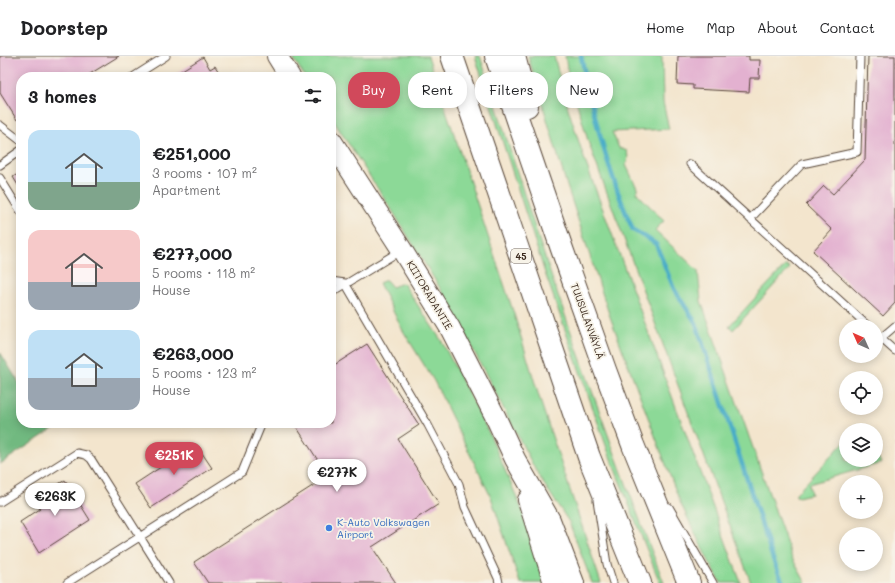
<!DOCTYPE html>
<html lang="en">
<head>
<meta charset="utf-8">
<style>
	body { margin:0; font-family:Mali,sans-serif; background:#f2f2f2; color:#202124; height:100vh; display:flex; flex-direction:column; font-size:15px; white-space:nowrap }
	* { box-sizing:border-box; margin:0 }
	p { font-size:13px; color:#757577 }
	.icon { flex:none; width:22px; height:22px; fill:none; stroke:currentColor; stroke-width:2; stroke-linecap:round; stroke-linejoin:round }
	.map { position:relative; flex:1; overflow:hidden }
	.panel { position:absolute; left:16px; top:16px; width:320px; height:356px; display:flex; flex-direction:column; background:#fff; border-radius:16px; box-shadow:0 2px 10px #0003 }
	.panel>* { flex:none }
	.banner { position:absolute; left:348px; top:16px; width:380px; height:36px; display:flex; gap:8px }
	.needle { width:26px; rotate:315deg }
	.tools { position:absolute; left:839px; top:263px; display:grid; gap:8px }
	.tools a { display:grid; place-items:center; width:44px; height:44px; border-radius:50%; background:#fff; box-shadow:0 2px 10px #0003; font-size:20px }
	.price { position:absolute; translate:-50% -34px; padding:0 9px; border-radius:14px; background:#fff; color:#222; font-size:13px; line-height:26px; filter:drop-shadow(0 1px 2px #0008) }
	.price::after { content:''; position:absolute; left:50%; top:24px; width:12px; height:9px; margin-left:-6px; background:inherit; clip-path:polygon(0 0,100% 0,50% 100%) }
	.price.on { background:#d1495b; color:#fff }
	ul { padding:0; list-style:none }
	li { display:flex; align-items:center; gap:12px; height:100px; padding:0 12px }
	li span { display:grid; place-items:center; flex:none; width:112px; height:80px; border-radius:12px; color:#555 }
	li>.icon { margin-inline-start:auto }
	span .icon { width:48px; height:48px; fill:#fffc; stroke-width:1 }
	li b { font-size:17px }
	h2 { display:flex; justify-content:space-between; align-items:center; height:48px; padding:0 12px; font-size:17px }
	.pill { padding:0 14px; border-radius:16px; background:#fff; box-shadow:0 2px 10px #0003; font-size:14px; line-height:36px }
	.pill.on { background:#d1495b; color:#fff }
	header { display:flex; align-items:center; gap:24px; box-sizing:border-box; height:56px; padding:0 20px; background:#fff; border-bottom:1px solid #e0e0e0 }
	header strong { font-size:19px }
	nav { display:flex; gap:22px; margin-inline-start:auto; font-size:14px }
	.map>svg:first-child { display:block }
</style>
</head>
<body>
<header>
<strong>Doorstep</strong>
<nav><a>Home</a><a>Map</a><a>About</a><a>Contact</a></nav>
</header>
<div class="map">
<svg width="895" height="527" viewBox="0 0 895 527">
	<rect width="100%" height="100%" fill="#f7f3e8"/>
	<filter id="ink" filterUnits="userSpaceOnUse"><feTurbulence type="fractalNoise" baseFrequency=".025" numOctaves="2"/><feDisplacementMap in="SourceGraphic" scale="8" xChannelSelector="R" yChannelSelector="G"/><feConvolveMatrix kernelMatrix="1 2 1 2 8 2 1 2 1" color-interpolation-filters="sRGB"/></filter>
	<filter id="wash" filterUnits="userSpaceOnUse"><feTurbulence type="fractalNoise" baseFrequency=".012" numOctaves="4" result="noise"/><feDisplacementMap in="SourceGraphic" scale="16" xChannelSelector="R" yChannelSelector="G"/><feGaussianBlur stdDeviation="0.9" result="paint"/><feColorMatrix in="noise" values="0 0 0 0 0 0 0 0 0 0 0 0 0 0 0 0 0 1.4 0 .05"/><feComposite in="paint" operator="in"/></filter>
	<g filter="url(#wash)">
		<rect width="100%" height="100%" fill="#f3e5cd"/>
		<!-- green -->
		<path fill="#8cd997" stroke="#64825a" d="M292,0H428L514,258L541,347L601,527H592L569,466L538,419L449,247L395,159L331,61V21H305Z
			M475,0H480C501,62 519,125 540,187C579,301 620,414 664,527H660L609,398L544,214Z
			M528,0H554L567,49L585,105L741,527H721L706,500L680,446L609,258L567,130Z
			M565,0H662L663,46L669,73L612,76L619,92L627,95L628,102L626,109L637,132V137L664,165L655,174L698,215L701,245L792,502L806,527H751L589,88L568,17Z
			M786,209L790,212L733,274L729,270Z
			M386,224L392,231L403,227L441,284L490,379L526,463L545,527H520L491,441L434,325L402,273L379,227Z
			M846,384V404H876V398L881,407L809,428L811,438L798,441L796,440V438Z"/>
		<!-- forest -->
		<path fill="#71b980" stroke="#56724f" d="M0,296L21,330V367H62L0,408Z"/>
		<g fill="none" stroke-linecap="round" stroke-linejoin="round">
			<!-- stream -->
			<path stroke="#47acc7" stroke-width="4.5" d="M581,0C593,59 609,119 633,174L644,180L656,188L674,233L696,267L773,503L783,527"/>
		</g>
		<g id="blocks">
			<!-- building -->
			<path fill="#e3b1d0" d="M0,0H119L85,21H21V61L17,64L0,37Z
				M678,0H749V4H760L759,22H750L749,36L693,33V29L677,28Z
				M868,0H895V247L883,260L813,195L832,174L806,149L824,130L833,138L865,104Z
				M203,1L210,13L215,10L222,21H171Z
				M21,116V134L13,121Z
				M367,288L419,369L398,383L439,448L372,491L396,527H208L194,506L328,420L294,367H331V311Z
				M196,388L212,412L151,452L135,428Z
				M65,424L90,464L39,497L20,466L40,453L34,444Z"/>
		</g>
	</g>
	<g filter="url(#ink)">
		<use href="#blocks" fill-opacity="0" stroke="#574638" stroke-width="1"/>
		<g fill="none" stroke-linecap="round" stroke-linejoin="round">
			<defs>
				<path id="service" d="M133,21L166,0
					M0,69L21,85
					M690,108L868,270
					M0,109L21,94
					M0,122L21,156
					M750,163L802,108L857,96L860,0
					M331,225L345,227L428,369L459,428L465,451L498,522L499,527
					M331,237L400,195
					M876,278L895,295
					M881,282L895,270
					M597,444L607,508L613,527
					M0,446L77,397L86,399L91,403L169,527
					M669,451L713,527
					M67,527L242,416L262,367"/>
				<path id="secondary" d="M277,0L290,21
					M331,84L402,194L450,272L495,360L515,403L550,464L574,527
					M528,444L554,527"/>
				<path id="motorway" d="M452,0L589,401L640,527
					M496,0L562,193L605,314L633,389L689,527
					M514,0L527,50"/>
			</defs>
			<!-- service casing -->
			<use href="#service" stroke="#574638" stroke-width="9"/>
			<!-- secondary casing -->
			<use href="#secondary" stroke="#574638" stroke-width="22"/>
			<!-- motorway casing -->
			<use href="#motorway" stroke="#574638" stroke-width="24"/>
			<!-- service -->
			<use href="#service" stroke="#fff" stroke-width="7"/>
			<!-- secondary -->
			<use href="#secondary" stroke="#fff" stroke-width="20"/>
			<!-- motorway -->
			<use href="#motorway" stroke="#fff" stroke-width="22"/>
		</g>
	</g>
	<!-- markers -->
	<circle fill="#3f7fe0" stroke="#f7f3e8" stroke-width="1.5" cx="329" cy="472" r="4"/>
	<g text-anchor="middle" dominant-baseline="central" stroke-width="3.5" stroke-linejoin="round" paint-order="stroke">
		<!-- shield labels -->
		<rect fill="#f7f3e8" stroke="#73665b" stroke-width="1" x="511" y="193" width="20" height="14" rx="3"/>
		<g font-size="9" font-weight="bold" fill="#3b2a1e">
			<text x="521" y="200">45</text>
		</g>
		<!-- street labels -->
		<g font-size="10" fill="#3b2a1e" stroke="#f7f3e8">
			<text transform="translate(430 239) rotate(59)">KIITORADANTIE</text>
			<text transform="translate(588 265) rotate(70)">TUUSULANVÄYLÄ</text>
		</g>
		<!-- shop labels -->
		<g font-size="10" fill="#366cbe" stroke="#f7f3e8" text-anchor="start">
			<text x="337" y="466">K-Auto Volkswagen<tspan x="337" dy="12">Airport</tspan></text>
		</g>
	</g>
</svg>
<div class="tools">
<a><svg class="needle" viewBox="-14 -14 28 28"><path d="M0-13l5 13h-10z" fill="#e53935"/><path d="M0 13l5-13h-10z" fill="#757577"/></svg></a>
<a><svg class="icon" aria-label="locate" viewBox="0 0 24 24"><circle cx="12" cy="12" r="6"/><path d="M12 2v4M12 18v4M2 12h4M18 12h4"/></svg></a>
<a><svg class="icon" aria-label="layers" viewBox="0 0 24 24"><path d="M12 4l9 5-9 5-9-5zM3 14l9 5 9-5"/></svg></a>
<a>+</a>
<a>−</a>
</div>
<b class="price on" style="left:174px;top:420px">€251K</b>
<b class="price" style="left:337px;top:437px">€277K</b>
<b class="price" style="left:55px;top:461px">€263K</b>
<div class="banner">
<a class="pill on">Buy</a>
<a class="pill">Rent</a>
<a class="pill">Filters</a>
<a class="pill">New</a>
</div>
<section class="panel">
<h2>3 homes<svg class="icon" aria-label="filters" viewBox="0 0 24 24"><path d="M4 7h16M4 17h16"/><circle cx="9" cy="7" r="2"/><circle cx="15" cy="17" r="2"/></svg></h2>
<ul>
<li><span style="background:linear-gradient(#bfe0f5 65%,#7fa58c 0)"><svg class="icon" aria-label="home" viewBox="0 0 24 24"><path d="M3 11l9-7 9 7M6 9v11h12V9"/></svg></span><div><b>€251,000</b><p>3 rooms · 107 m²</p><p>Apartment</p></div></li>
<li><span style="background:linear-gradient(#f6c9c9 65%,#9aa5b1 0)"><svg class="icon" aria-label="home" viewBox="0 0 24 24"><path d="M3 11l9-7 9 7M6 9v11h12V9"/></svg></span><div><b>€277,000</b><p>5 rooms · 118 m²</p><p>House</p></div></li>
<li><span style="background:linear-gradient(#bfe0f5 60%,#9aa5b1 0)"><svg class="icon" aria-label="home" viewBox="0 0 24 24"><path d="M3 11l9-7 9 7M6 9v11h12V9"/></svg></span><div><b>€263,000</b><p>5 rooms · 123 m²</p><p>House</p></div></li>
</ul>
</section>
</div>
</body>
</html>
